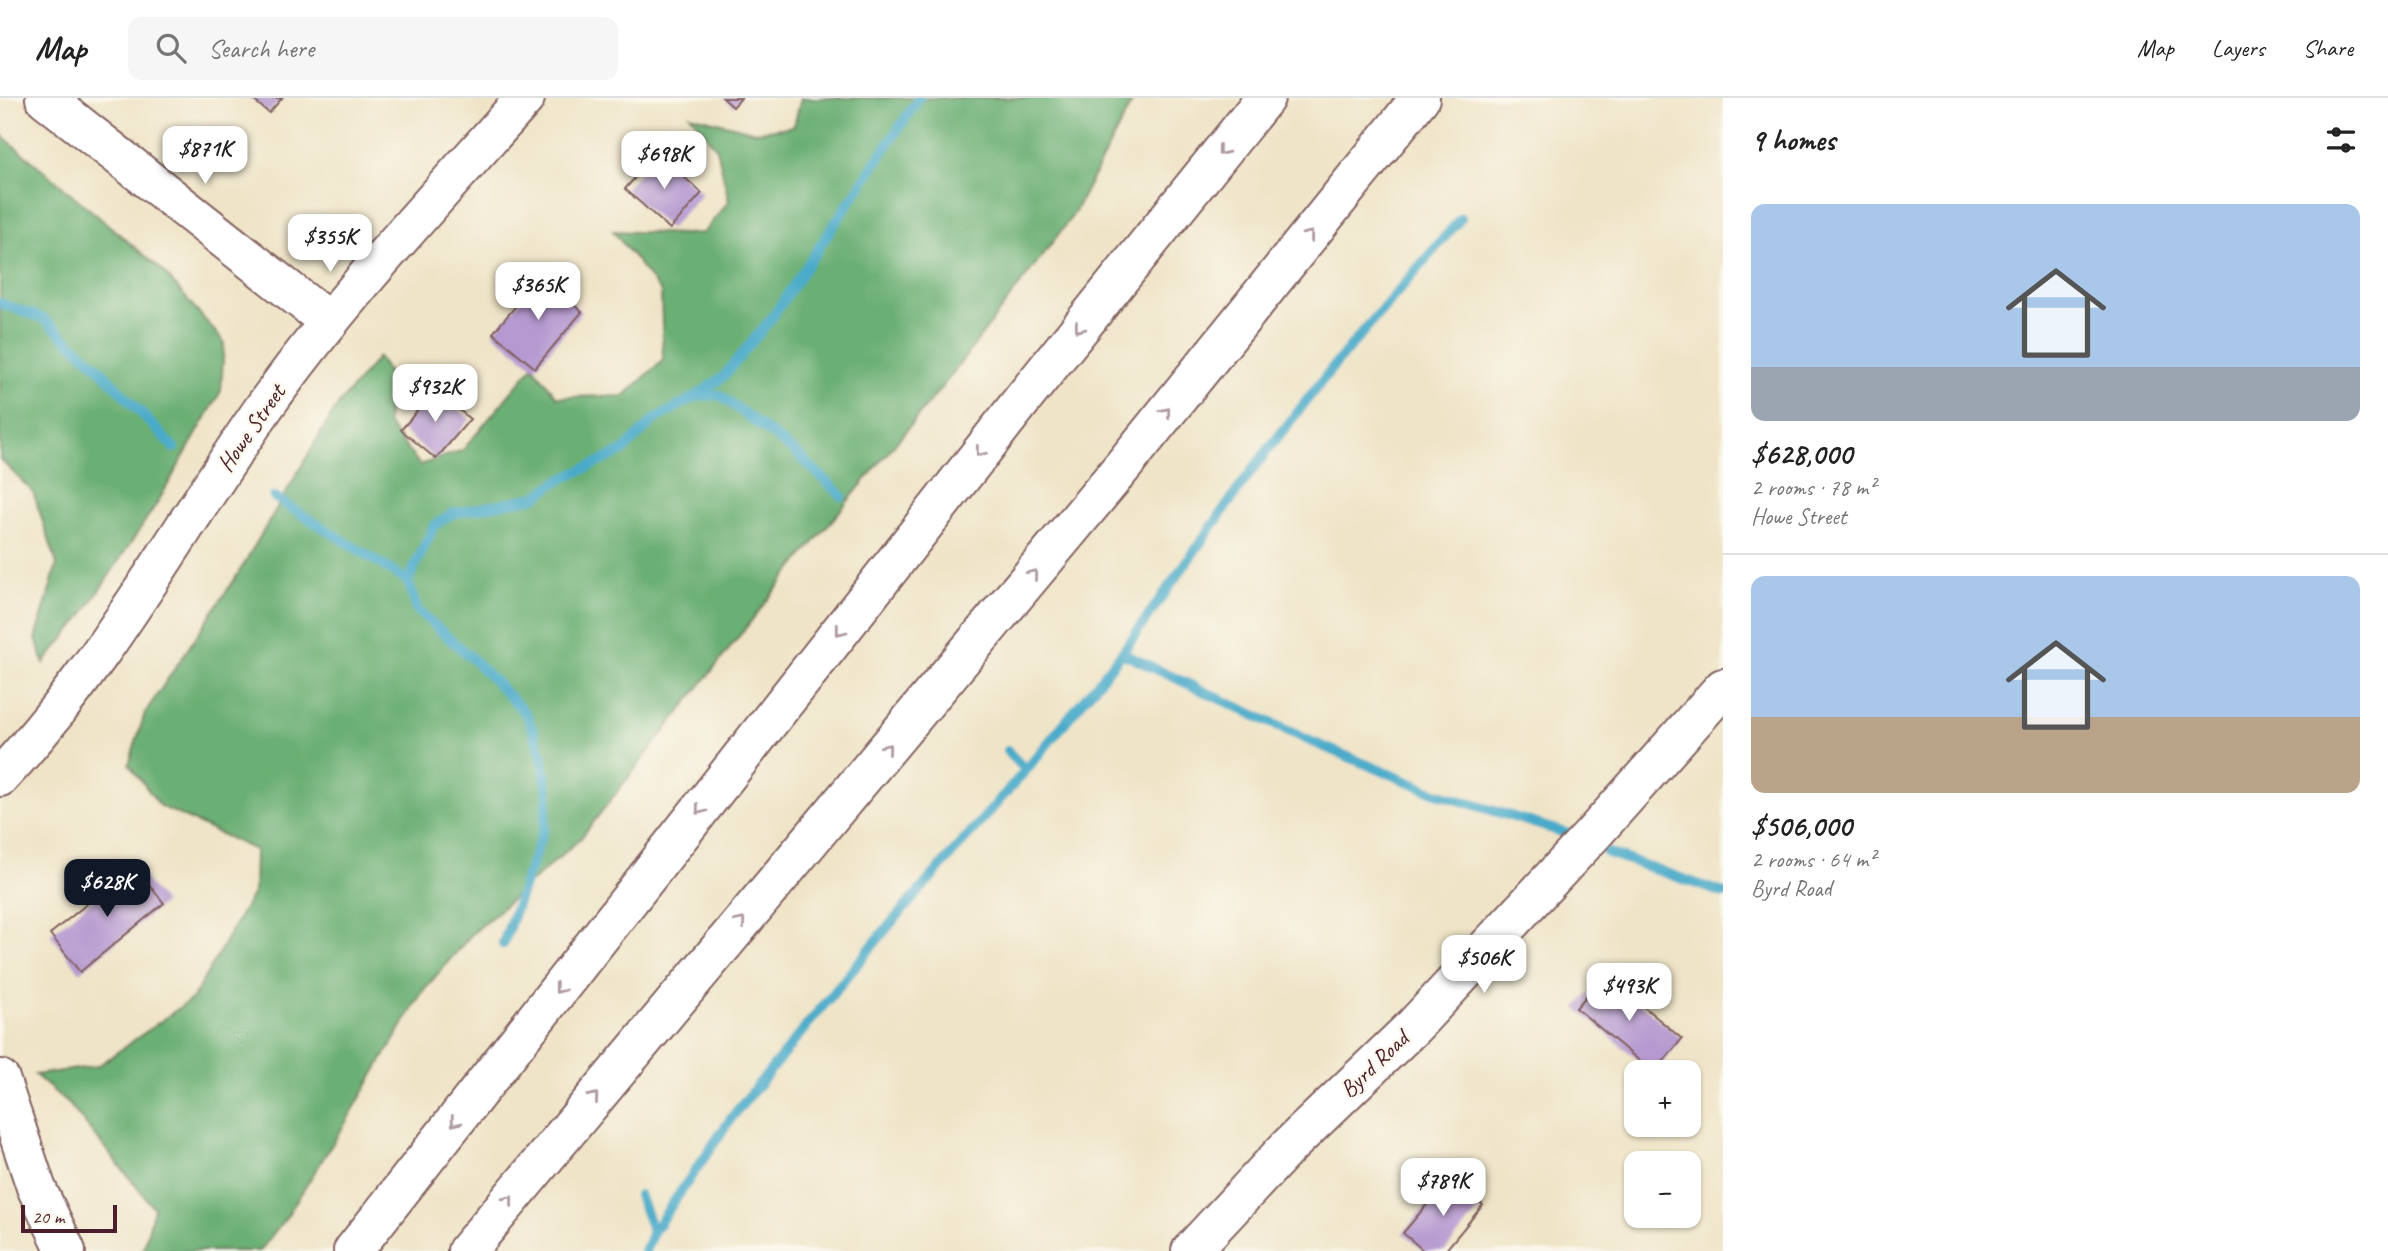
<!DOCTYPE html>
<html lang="en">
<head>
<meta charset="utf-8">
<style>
	body { margin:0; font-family:Caveat,sans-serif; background:#f6f6f6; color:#222; height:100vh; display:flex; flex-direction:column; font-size:26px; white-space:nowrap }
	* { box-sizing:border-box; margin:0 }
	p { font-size:23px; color:#767676 }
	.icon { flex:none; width:38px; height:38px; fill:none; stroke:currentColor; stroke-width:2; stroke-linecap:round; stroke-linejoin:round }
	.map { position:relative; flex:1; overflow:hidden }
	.sheet { display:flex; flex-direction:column; background:#fff; width:665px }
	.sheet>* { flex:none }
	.tools { position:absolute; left:1624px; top:962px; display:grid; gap:14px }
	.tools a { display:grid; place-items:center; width:77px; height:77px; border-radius:14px; background:#fff; box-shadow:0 2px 5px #0004; font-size:35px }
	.scale { position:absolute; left:21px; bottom:18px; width:96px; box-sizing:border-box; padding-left:7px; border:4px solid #4a1f2b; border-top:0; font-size:19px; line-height:24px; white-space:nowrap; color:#4a1f2b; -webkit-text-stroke:5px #fbf7ec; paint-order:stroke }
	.price { position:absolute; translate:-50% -60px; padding:0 16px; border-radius:14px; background:#fff; color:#222; font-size:23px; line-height:46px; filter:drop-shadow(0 2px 4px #0008) }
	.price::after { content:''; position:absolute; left:50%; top:42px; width:21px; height:16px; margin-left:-10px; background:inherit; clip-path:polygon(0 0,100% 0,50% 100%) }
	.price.current { background:#111827; color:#fff }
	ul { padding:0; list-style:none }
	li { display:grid; align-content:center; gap:14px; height:371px; padding:0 28px }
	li+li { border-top:2px solid #e0e0e0 }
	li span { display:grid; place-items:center; height:217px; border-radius:14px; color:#555 }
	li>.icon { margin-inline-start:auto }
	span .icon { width:126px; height:126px; fill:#fffc; stroke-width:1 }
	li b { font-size:30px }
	h2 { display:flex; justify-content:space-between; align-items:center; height:84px; padding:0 28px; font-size:30px }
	header { display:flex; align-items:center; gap:42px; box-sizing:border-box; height:98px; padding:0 35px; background:#fff; border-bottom:2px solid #e0e0e0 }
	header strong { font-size:33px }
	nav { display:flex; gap:38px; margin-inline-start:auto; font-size:24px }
	.search { width:490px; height:63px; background:#f6f6f6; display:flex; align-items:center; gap:18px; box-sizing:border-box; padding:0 24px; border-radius:14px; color:#767676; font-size:26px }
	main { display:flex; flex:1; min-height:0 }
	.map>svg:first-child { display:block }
</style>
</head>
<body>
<header>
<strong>Map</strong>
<div class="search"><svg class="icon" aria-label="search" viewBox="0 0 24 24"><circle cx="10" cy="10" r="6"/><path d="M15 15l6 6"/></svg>Search here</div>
<nav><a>Map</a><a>Layers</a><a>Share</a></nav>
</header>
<main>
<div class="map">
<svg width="1723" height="1153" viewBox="0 0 1723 1153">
	<rect width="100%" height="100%" fill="#fbf7ec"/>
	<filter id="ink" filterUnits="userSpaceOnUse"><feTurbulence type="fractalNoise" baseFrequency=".0143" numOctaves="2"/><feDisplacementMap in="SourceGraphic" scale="14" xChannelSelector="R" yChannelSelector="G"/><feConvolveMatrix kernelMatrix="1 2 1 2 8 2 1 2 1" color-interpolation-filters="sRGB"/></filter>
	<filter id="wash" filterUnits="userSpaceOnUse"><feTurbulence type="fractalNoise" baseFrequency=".00686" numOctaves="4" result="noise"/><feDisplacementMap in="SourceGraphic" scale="28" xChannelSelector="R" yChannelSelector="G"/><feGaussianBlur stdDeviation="1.57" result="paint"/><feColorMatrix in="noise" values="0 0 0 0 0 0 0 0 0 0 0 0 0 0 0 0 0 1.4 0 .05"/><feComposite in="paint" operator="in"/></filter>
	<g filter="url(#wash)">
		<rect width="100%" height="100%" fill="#efe4c7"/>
		<!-- forest -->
		<path fill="#6aaf73" stroke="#5a674f" stroke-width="2" d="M801,0H1134L1073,117L946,284L792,471L580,741L471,837L422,894L346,1024L287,1118L260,1153H143L154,1110L70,1007L35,977L98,968L193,900L254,793L255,752L160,708L129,666L145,615L238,476L335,311L378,259L391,279L387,325L420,367L463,352L533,268L557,299L624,298L663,262L661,194L613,133L685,136L703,135L729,103L717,51L690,17L756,34L794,28Z
			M0,36L163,173L224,244L221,293L159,402L81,520L44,565L36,541L57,466L33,394L0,361Z"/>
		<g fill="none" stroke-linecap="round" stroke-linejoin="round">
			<!-- stream -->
			<path stroke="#4aaac9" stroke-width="10" d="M0,205L44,221L95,266L174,350
				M696,298L723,279L771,221L919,0
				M274,399L408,483L417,512L476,564L527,617L542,657L548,696L544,730L503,846
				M408,483L434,428L451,416L535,399L558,383L623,353L654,322L696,298L720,297L796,355L842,398
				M1122,555L1310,643L1433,694L1572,737
				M1007,653L1026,672
				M1606,754L1723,795
				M639,1097L653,1134L645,1153
				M653,1134L732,1019L886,831L1026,672L1122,555L1253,371L1332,270L1461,120"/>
		</g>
		<g id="blocks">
			<!-- building -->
			<path fill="#b599d0" d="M251,0H282L269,15Z
				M723,0H741L733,9Z
				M657,55L702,95L670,131L625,91Z
				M541,178L582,214L535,270L493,235Z
				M435,292L470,321L436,361L401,332Z
				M134,768L164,805L80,874L50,836Z
				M1605,876L1682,941L1654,975L1576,910Z
				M1450,1079L1483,1107L1445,1153H1424L1403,1135Z"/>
		</g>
	</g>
	<g filter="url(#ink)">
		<use href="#blocks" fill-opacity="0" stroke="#846462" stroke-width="2"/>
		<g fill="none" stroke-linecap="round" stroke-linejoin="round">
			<defs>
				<path id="minor" d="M45,0L328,223
					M0,679C104,569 178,432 265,308C343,198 436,101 525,0
					M0,981L36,1089L66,1153
					M1191,1153L1288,1049L1414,928L1594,735L1723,590"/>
				<path id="highway" d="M353,1153L1023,301L1265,0
					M467,1153L1123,368L1420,0"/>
			</defs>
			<!-- minor casing -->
			<use href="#minor" stroke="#846462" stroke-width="42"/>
			<!-- highway casing -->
			<use href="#highway" stroke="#846462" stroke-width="42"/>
			<!-- minor -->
			<use href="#minor" stroke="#fff" stroke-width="38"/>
			<!-- highway -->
			<use href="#highway" stroke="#fff" stroke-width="38"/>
		</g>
		<!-- one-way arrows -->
		<defs><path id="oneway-chevron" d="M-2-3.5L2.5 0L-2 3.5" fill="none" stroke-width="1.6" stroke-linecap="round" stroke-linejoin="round" transform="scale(1.75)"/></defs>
		<g stroke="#ae9aa0">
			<use href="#oneway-chevron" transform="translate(1222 53) rotate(129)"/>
			<use href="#oneway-chevron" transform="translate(1309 137) rotate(-51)"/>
			<use href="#oneway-chevron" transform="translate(1079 230) rotate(129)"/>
			<use href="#oneway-chevron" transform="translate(1166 314) rotate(-51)"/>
			<use href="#oneway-chevron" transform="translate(980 354) rotate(128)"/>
			<use href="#oneway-chevron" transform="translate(1033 476) rotate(-50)"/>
			<use href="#oneway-chevron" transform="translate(840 533) rotate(128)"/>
			<use href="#oneway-chevron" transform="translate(887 650) rotate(-50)"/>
			<use href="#oneway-chevron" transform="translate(700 712) rotate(128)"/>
			<use href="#oneway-chevron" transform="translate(741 824) rotate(-50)"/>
			<use href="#oneway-chevron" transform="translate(559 891) rotate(128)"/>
			<use href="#oneway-chevron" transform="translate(594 999) rotate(-50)"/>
			<use href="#oneway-chevron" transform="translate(455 1024) rotate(128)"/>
			<use href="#oneway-chevron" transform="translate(509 1102) rotate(-51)"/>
		</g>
	</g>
	<g text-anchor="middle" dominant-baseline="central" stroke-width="5" stroke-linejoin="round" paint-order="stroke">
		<!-- street labels -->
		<g font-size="24" fill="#4a1f2b" stroke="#fbf7ec">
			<text transform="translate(251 330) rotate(-55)">Howe Street</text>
			<text transform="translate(1374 966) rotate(-44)">Byrd Road</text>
		</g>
	</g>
</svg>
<div class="tools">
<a>+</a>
<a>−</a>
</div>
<div class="scale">20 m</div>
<b class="price" style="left:205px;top:88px">$871K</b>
<b class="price" style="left:664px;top:93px">$698K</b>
<b class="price" style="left:330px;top:176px">$355K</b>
<b class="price" style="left:538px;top:224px">$365K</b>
<b class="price" style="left:435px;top:326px">$932K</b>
<b class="price current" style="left:107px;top:821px">$628K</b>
<b class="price" style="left:1484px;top:897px">$506K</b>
<b class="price" style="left:1629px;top:925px">$493K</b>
<b class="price" style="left:1443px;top:1120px">$789K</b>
</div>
<section class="sheet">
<h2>9 homes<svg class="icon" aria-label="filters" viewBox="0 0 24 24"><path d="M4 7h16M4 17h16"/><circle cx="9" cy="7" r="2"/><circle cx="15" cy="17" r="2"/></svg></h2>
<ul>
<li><span style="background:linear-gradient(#a9c7e8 75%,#9aa5b1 0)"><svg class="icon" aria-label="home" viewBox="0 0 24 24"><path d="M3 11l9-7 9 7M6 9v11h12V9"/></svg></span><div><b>$628,000</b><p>2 rooms · 78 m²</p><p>Howe Street</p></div></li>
<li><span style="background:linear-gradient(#a9c7e8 65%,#b9a48a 0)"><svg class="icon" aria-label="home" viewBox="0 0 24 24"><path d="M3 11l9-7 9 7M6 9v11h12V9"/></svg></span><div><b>$506,000</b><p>2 rooms · 64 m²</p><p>Byrd Road</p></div></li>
</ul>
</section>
</main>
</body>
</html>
